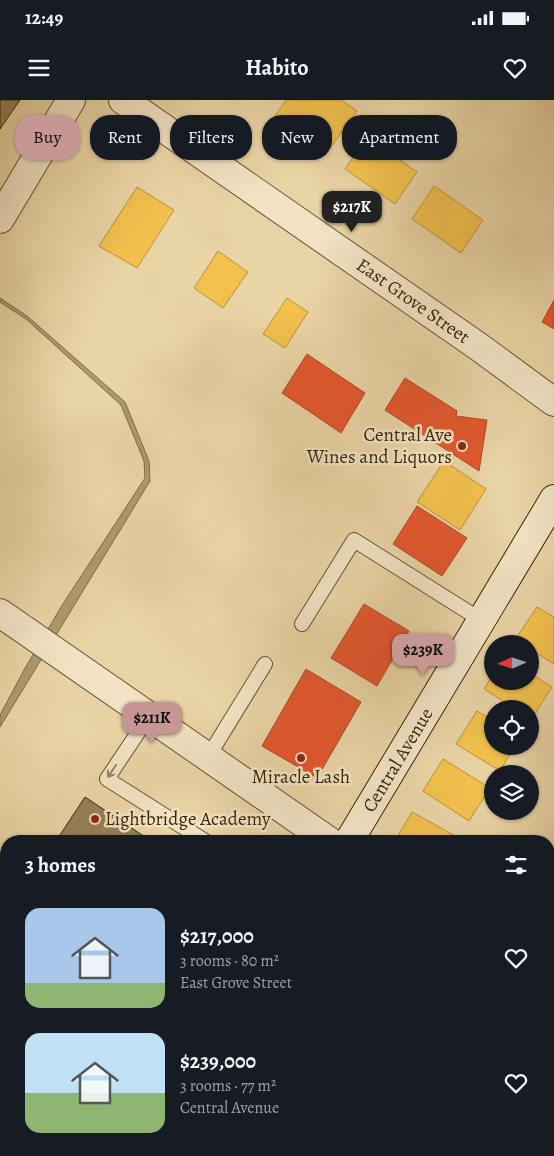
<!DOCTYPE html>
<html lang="en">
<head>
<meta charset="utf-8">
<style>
	body { margin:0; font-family:Alegreya,serif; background:#242831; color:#f1f3f6; height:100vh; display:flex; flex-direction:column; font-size:19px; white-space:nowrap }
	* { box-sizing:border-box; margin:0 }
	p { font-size:16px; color:#9ea1a6 }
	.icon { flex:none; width:28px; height:28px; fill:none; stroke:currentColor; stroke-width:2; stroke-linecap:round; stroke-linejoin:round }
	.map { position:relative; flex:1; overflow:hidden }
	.details { position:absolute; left:0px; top:735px; width:555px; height:321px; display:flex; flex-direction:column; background:#171b24; border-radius:20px 20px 0 0; box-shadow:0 1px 4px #0004 }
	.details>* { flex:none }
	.top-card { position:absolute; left:15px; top:15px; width:525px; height:45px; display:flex; gap:10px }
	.needle { width:32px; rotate:267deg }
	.buttons { position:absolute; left:484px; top:535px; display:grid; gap:10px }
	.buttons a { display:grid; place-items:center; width:55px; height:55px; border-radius:50%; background:#171b24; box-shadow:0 1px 4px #0004; font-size:25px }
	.price { position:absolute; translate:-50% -42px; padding:0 11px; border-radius:10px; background:#c59692; color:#111; font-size:16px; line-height:32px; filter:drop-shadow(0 1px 2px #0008) }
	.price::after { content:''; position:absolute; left:50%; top:30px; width:15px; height:11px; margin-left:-8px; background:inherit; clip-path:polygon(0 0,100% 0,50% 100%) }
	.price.selected { background:#222; color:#fff }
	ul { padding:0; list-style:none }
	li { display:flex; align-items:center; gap:15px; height:125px; padding:0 25px }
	li span { display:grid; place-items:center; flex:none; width:140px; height:100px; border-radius:15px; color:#555 }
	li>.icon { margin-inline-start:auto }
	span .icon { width:60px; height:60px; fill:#fffc; stroke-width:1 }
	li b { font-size:21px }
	h2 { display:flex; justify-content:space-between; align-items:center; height:60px; padding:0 25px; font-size:21px }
	.pill { padding:0 18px; border-radius:20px; background:#171b24; box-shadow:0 1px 4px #0004; font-size:18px; line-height:45px }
	.pill.selected { background:#c59692; color:#111 }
	.status { display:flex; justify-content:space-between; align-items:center; height:35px; padding:0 25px; background:#171b24; direction:ltr }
	.status svg { height:14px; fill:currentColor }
	header { display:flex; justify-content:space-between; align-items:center; height:65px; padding:0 25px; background:#171b24; font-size:22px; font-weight:700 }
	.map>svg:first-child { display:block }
</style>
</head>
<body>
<div class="status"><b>12:49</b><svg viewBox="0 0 49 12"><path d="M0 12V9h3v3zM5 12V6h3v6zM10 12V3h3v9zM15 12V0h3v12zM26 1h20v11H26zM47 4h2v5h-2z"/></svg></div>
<header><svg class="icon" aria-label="menu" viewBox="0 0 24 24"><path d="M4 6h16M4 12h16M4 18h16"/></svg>Habito<svg class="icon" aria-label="heart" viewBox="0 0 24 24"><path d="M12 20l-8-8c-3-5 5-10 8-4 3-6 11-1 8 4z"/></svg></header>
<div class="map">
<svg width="554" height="1056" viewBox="0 0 554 1056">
	<rect width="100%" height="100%" fill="#e9d4a5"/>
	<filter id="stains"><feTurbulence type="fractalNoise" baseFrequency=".004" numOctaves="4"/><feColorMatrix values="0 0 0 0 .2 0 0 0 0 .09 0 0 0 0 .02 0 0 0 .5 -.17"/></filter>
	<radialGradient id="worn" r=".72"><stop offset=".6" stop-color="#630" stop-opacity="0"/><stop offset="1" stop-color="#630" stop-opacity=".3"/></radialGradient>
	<!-- green -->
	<path fill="#cbb68a" stroke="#836e48" d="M0,1004L6,1008V1050H68L77,1056H0Z"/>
	<!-- water -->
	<path fill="#ae996f" stroke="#806b45" d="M0,198L27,216L125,302L149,361L150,381L0,627V615L24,570L61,507L145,378L144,361L121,305L26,219L0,202Z"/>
	<!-- homes -->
	<path fill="#f2c14e" stroke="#bb9239" d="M286,0H341L357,11L331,47L303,26L295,37L272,20Z
		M367,37L417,72L395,104L345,69Z
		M434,86L483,120L461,153L412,119Z
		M137,87L174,110L137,168L99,146Z
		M218,151L248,172L223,208L194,188Z
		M287,198L308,212L285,248L263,234Z
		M444,361L486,389L460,430L417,402Z
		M537,507L554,517V564L530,549V544H522L515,540Z
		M530,573L552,587L531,620L530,609H515L484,589L492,576V581H530Z
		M477,611L492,620V646H515L500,671L456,644Z
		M443,659L490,688L469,721L423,691Z
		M412,712L459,738L457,741H395Z
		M215,1050H240L250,1056H211Z
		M255,1050H289L285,1056H265Z"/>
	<!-- shops -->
	<path fill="#e4572e" stroke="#b14822" d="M554,200V229L542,222Z
		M307,254L365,293L341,333L282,293Z
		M405,278L457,311L456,316L487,320L479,371L385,310Z
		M417,406L467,438L442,476L393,444Z
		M364,504L409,531L377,586L331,558Z
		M306,569L361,602L317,678L262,646Z"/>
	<!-- building -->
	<path fill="#958059" stroke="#3b2607" d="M0,0H20L0,29Z
		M85,697L151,741H56Z"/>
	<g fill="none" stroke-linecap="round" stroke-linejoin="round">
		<defs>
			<path id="lane" d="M302,524L354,440L481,520
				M149,616L107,679L205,741
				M208,657L265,564"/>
			<path id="street" d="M123,0L479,247L554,302
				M0,119L71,0
				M0,513L329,741"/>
			<path id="secondary" d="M349,741L554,399
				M162,1056L166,1050"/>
		</defs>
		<!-- lane casing -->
		<use href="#lane" stroke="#66522e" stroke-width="16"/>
		<!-- street casing -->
		<use href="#street" stroke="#66522e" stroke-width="30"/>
		<!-- secondary casing -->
		<use href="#secondary" stroke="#3b2607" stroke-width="30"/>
		<!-- lane -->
		<use href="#lane" stroke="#f1e3c4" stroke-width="14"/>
		<!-- street -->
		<use href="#street" stroke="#f1e3c4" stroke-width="28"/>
		<!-- secondary -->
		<use href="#secondary" stroke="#f1e3c4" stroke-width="28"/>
	</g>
	<!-- one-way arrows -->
	<defs><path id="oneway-shaft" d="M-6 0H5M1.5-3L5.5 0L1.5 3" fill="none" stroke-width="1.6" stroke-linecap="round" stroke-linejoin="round" transform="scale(1.25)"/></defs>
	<use stroke="#968466" href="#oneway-shaft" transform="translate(112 671) rotate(124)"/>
	<!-- markers -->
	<g fill="#8f2418" stroke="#f1e3c4" stroke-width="2">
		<circle cx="462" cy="346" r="5"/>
		<circle cx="301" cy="658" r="5"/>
		<circle cx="95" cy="719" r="5"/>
	</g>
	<g text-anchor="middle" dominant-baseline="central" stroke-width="5" stroke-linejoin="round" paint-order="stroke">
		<!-- street labels -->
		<g font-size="19" fill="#3b2607" stroke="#f1e3c4">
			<text transform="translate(413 201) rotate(35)">East Grove Street</text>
			<text transform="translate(398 660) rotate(-59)">Central Avenue</text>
		</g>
		<!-- poi labels -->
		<g font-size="19" fill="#3b2607" stroke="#f1e3c4" text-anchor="end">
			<text x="452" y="335">Central Ave<tspan x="452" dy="22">Wines and Liquors</tspan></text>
			<text x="301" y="677" text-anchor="middle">Miracle Lash</text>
			<text x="105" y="719" text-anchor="start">Lightbridge Academy</text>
		</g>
	</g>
	<rect width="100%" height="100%" filter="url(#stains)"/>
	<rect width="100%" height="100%" fill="url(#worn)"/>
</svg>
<div class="buttons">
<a><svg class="needle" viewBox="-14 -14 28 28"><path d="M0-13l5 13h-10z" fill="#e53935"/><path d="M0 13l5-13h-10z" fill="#9ea1a6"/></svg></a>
<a><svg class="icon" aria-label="locate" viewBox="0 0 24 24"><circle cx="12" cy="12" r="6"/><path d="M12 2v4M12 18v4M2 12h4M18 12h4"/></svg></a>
<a><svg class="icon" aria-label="layers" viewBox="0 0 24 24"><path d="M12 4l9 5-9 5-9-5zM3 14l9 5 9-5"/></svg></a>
</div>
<b class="price selected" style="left:352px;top:133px">$217K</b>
<b class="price" style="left:423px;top:576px">$239K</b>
<b class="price" style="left:152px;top:644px">$211K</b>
<div class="top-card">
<a class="pill selected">Buy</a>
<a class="pill">Rent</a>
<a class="pill">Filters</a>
<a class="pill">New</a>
<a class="pill">Apartment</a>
</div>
<section class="details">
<h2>3 homes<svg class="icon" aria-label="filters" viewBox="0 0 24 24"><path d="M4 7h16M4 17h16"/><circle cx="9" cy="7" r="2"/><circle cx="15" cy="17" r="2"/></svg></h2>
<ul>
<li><span style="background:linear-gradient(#a9c7e8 75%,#8fb573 0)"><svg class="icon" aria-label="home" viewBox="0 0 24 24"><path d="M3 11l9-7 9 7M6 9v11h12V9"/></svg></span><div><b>$217,000</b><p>3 rooms · 80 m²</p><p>East Grove Street</p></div><svg class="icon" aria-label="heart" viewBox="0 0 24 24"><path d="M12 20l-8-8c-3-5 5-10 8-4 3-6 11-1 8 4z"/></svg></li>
<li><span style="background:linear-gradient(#bfe0f5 60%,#8fb573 0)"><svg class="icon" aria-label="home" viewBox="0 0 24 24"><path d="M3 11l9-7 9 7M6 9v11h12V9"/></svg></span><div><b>$239,000</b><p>3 rooms · 77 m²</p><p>Central Avenue</p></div><svg class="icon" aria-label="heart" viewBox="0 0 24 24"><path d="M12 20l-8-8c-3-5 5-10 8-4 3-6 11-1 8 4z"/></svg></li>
</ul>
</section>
</div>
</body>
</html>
